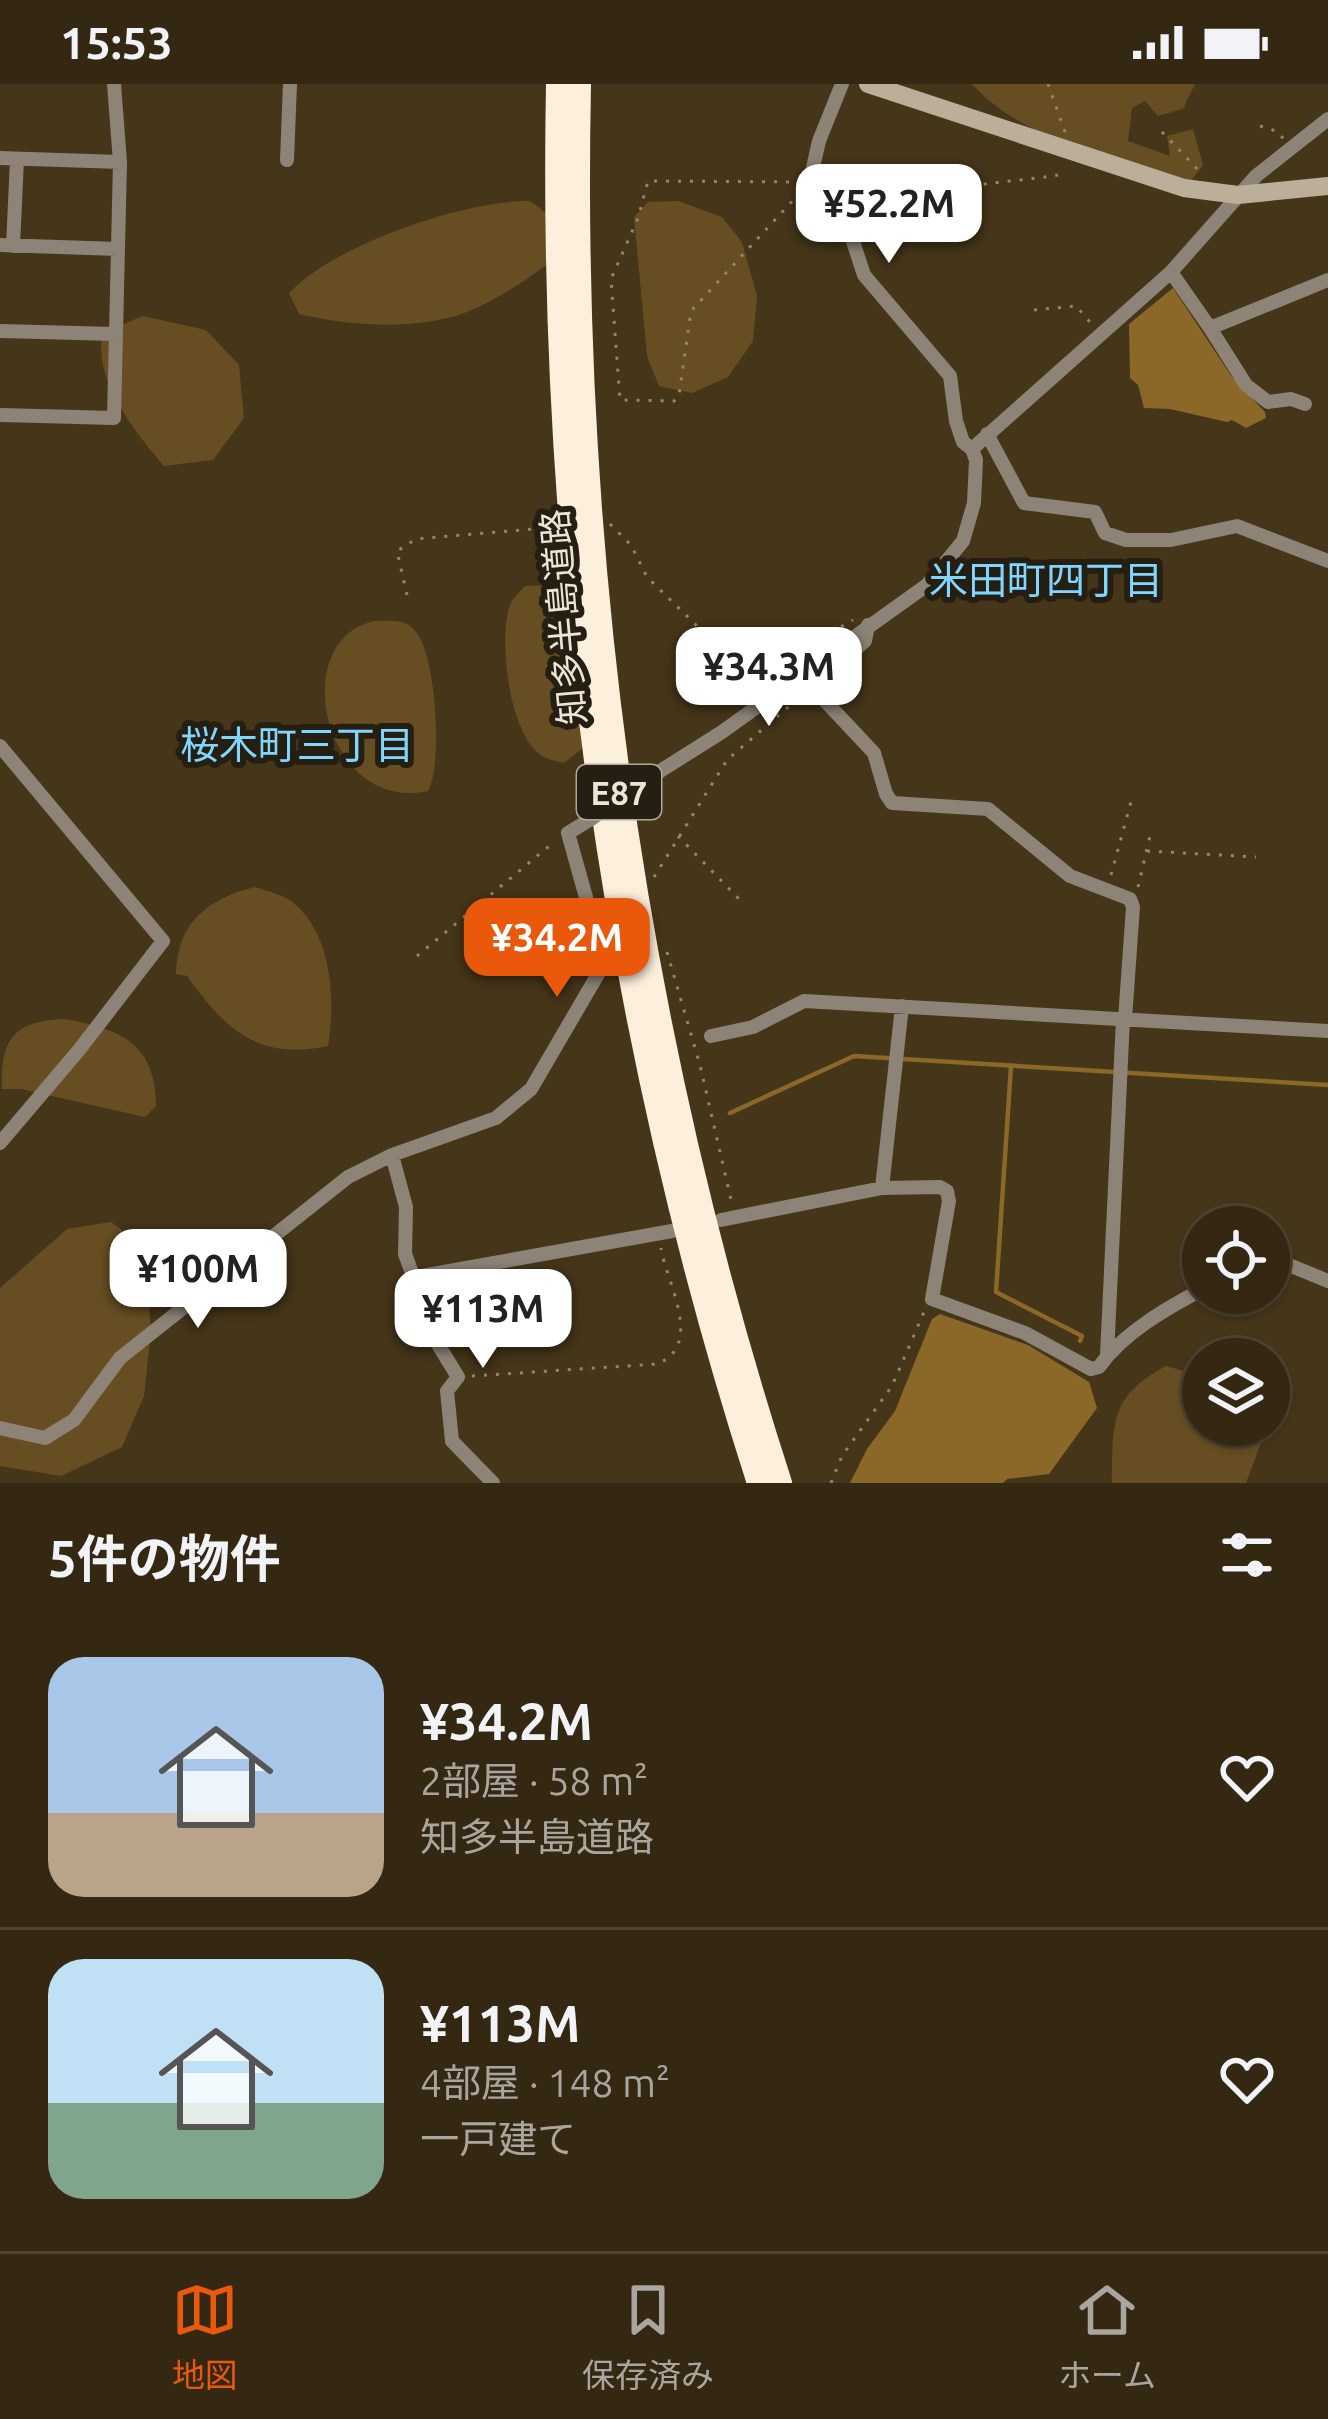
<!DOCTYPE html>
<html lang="ja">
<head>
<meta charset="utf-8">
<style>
	body { margin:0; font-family:Ubuntu,"Noto Sans JP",sans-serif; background:#3f3421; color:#f1f3f6; height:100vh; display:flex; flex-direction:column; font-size:45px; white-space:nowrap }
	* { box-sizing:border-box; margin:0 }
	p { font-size:39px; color:#a9a6a0 }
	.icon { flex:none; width:66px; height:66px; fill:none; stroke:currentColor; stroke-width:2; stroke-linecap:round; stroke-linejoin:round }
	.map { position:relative; height:1399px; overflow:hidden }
	.panel { display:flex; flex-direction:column; background:#342813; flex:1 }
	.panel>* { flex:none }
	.tools { position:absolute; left:1182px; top:1122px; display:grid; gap:24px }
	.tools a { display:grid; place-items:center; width:108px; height:108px; border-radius:50%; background:#342813; box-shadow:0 3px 9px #0004,0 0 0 3px #4e4433; font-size:60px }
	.price { position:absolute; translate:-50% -102px; padding:0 27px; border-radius:24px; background:#fff; color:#222; font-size:39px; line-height:78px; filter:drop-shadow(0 3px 6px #0008) }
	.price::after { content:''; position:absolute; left:50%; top:72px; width:36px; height:27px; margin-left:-18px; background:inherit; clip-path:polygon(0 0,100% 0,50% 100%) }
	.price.on { background:#ea580c; color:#fff }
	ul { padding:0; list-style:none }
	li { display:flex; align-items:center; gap:36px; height:300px; padding:0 48px }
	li+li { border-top:3px solid #4e4433 }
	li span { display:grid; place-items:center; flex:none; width:336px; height:240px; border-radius:36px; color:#555 }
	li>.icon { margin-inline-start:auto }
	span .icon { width:144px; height:144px; fill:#fffc; stroke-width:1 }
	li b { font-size:51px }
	h2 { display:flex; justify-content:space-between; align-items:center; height:144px; padding:0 48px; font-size:51px }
	.status { display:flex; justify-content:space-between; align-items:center; height:84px; padding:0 60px; background:#342813; direction:ltr }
	.status svg { height:33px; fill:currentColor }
	.tabs { display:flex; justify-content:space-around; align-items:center; height:168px; border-top:3px solid #4e4433; background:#342813; font-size:33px; color:#a9a6a0 }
	.tabs a { display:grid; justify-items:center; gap:6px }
	.tabs .on { color:#ea580c }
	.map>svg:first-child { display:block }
</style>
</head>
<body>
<div class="status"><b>15:53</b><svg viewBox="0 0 49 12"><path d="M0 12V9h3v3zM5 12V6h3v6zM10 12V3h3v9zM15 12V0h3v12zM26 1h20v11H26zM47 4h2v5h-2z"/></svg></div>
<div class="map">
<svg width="1328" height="1399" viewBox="0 0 1328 1399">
	<rect width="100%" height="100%" fill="#453519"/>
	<!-- green -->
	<path fill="#674e22" d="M972,0H1195L1183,25L1158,32L1145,17L1132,24L1128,57L1170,72L1167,52L1193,45L1203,81L1191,97C1117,73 1025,59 972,0Z
		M530,117L553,134L548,180C523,198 495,217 467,228C416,247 350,242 299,230L289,209C334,161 464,116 530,117Z
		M678,117L722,133L742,158L757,212L753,257L728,293L692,309L659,302L647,272L634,133L648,118Z
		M143,232L206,246L239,281L244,334L213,376L164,382C137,351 89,291 104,248Z
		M555,501L602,516L588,660L564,679C555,677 544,675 538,669C509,643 499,561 509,524C511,515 519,509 525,502Z
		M374,537C391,537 407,534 417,549C436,574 443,681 428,707C325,730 285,557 374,537Z
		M255,803C266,807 282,810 291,817C332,847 336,917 328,962C258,977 225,945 187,892L176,890C177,839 207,815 255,803Z
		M65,935C120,945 156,959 156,1022L145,1033L21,1005H2C0,953 15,937 65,935Z
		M111,1138L145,1163L151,1247L144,1312L122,1363L61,1392L0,1382V1204L67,1145Z
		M1166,1282L1203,1292V1341H1247L1261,1359L1246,1399H1112C1113,1340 1109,1312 1166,1282Z"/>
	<!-- water -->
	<path fill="#8b6728" d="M1173,204L1232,293L1265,328L1266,334L1246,344L1232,336L1227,338L1170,325L1144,324L1138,301L1130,294L1129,240Z
		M940,1230L1028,1261L1089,1298L1097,1324L1049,1390L1007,1395L1003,1399H850L867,1365L895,1327L932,1235Z"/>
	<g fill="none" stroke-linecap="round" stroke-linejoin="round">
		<!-- stream -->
		<path stroke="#8b6728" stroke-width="4.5" d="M1011,982L996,1208L1082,1252L1080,1257
			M730,1029L854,972L1328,1001"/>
		<!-- path -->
		<path stroke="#93856f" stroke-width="3" stroke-dasharray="3 9" stroke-linecap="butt" d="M1048,0L1065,48
			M1260,42L1276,47L1284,55
			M1162,48L1202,90
			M801,98L648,97L638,134L611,195L620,316L674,317L679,311L691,227L807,101
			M863,141L887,143C932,96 998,101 1058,91
			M1034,226L1076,222L1090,238
			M610,440L631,461L647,493L743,587L753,592L853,536
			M407,511L397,467L416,455L556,443
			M678,752L739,815
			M1147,767L1256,773
			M1111,791L1131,718
			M654,793L727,676L801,612
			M1138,803L1150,752
			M667,868L700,981L732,1120
			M417,872L554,758
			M472,1292L657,1280C705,1261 666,1198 661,1164
			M831,1399L842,1372L892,1302L924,1228"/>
		<!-- street -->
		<path stroke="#8d8477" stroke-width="14" d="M0,74L120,78
			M287,76L290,0
			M0,161L118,165
			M13,162L17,75
			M1171,188L1210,244L1328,196
			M1210,244L1246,301L1268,318L1291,315L1305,320
			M0,247L116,250
			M0,331L114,334L120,78L114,0
			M987,350L1024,419L1095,428L1105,449L1126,456H1171L1237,442L1328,477
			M972,365L1171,188L1256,92L1328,35
			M868,541L865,557L812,603L874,669L886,710L892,719L988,725L1070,792L1130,815L1133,823L1125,935
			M0,662L163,857L79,966L0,1059
			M638,701L722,648L927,501L963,457L974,419L976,376L972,365L963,358L956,337L950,292L864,191L847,139L812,88L819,57L842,0
			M711,952L753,943L804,917L1328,947
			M392,1071L406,1123L405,1170L439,1262L458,1293L447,1307L452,1357L493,1399
			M882,1104L902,922
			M721,1136L882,1104L940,1103L947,1107L949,1117L932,1215L1025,1249L1091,1285L1099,1283C1123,1249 1167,1224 1203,1205
			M1269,1180L1289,1181L1328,1197
			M416,1193L672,1147
			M1107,1271L1123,935
			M0,1344L45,1354L74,1336L120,1274L348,1093L392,1071L496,1034L531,1005L601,885L599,860L568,749L591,735"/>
		<!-- secondary -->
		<path stroke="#bcaf9a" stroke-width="18" d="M868,0L1184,104L1238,111L1328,102"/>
		<!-- highway -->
		<path stroke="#fcefdc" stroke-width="24" d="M558,0C549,475 613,947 759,1399
			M579,0C569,476 633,946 780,1399"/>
		<!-- street-bridge -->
		<path stroke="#8d8477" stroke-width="14" d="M591,735L638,701"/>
	</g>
	<g text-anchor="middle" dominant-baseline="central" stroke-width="12" stroke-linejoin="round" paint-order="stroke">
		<!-- shield labels -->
		<rect fill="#251e12" stroke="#b2a99a" stroke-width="3" x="577" y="681" width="84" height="54" rx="9"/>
		<g font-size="33" font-weight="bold" fill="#eee4d4">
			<text x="619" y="708">E87</text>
		</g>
		<!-- street labels -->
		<g font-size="36" fill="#eee4d4" stroke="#251e12">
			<text transform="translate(563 533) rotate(-95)">知多半島道路</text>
		</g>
		<!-- neighbourhood labels -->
		<g font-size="39" fill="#80d6fd" stroke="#251e12">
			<text x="1046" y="495">米田町四丁目</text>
			<text x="297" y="660">桜木町三丁目</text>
		</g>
	</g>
</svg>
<div class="tools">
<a><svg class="icon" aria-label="locate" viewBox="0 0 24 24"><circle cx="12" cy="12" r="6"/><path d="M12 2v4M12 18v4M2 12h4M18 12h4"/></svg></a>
<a><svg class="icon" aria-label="layers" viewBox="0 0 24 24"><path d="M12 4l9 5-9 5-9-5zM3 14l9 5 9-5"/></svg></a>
</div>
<b class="price" style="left:889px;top:182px">¥52.2M</b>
<b class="price" style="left:769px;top:645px">¥34.3M</b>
<b class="price on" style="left:557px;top:916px">¥34.2M</b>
<b class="price" style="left:198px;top:1247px">¥100M</b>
<b class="price" style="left:483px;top:1287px">¥113M</b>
</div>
<section class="panel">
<h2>5件の物件<svg class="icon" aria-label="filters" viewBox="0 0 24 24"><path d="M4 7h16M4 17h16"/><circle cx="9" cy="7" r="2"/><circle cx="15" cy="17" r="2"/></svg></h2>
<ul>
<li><span style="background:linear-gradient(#a9c7e8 65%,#b9a48a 0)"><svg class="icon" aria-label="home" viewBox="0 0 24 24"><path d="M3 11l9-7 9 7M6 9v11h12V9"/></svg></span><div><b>¥34.2M</b><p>2部屋 · 58 m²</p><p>知多半島道路</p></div><svg class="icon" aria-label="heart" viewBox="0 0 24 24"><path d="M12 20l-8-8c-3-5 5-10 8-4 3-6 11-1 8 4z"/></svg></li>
<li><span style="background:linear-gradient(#bfe0f5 60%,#7fa58c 0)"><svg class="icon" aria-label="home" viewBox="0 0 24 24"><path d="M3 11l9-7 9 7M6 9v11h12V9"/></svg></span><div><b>¥113M</b><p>4部屋 · 148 m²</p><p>一戸建て</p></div><svg class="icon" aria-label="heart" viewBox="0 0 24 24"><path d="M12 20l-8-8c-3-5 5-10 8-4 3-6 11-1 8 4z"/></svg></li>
</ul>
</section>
<nav class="tabs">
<a class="on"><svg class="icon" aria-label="map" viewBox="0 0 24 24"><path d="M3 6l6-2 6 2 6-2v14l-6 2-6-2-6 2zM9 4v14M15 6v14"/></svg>地図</a>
<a><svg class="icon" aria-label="saved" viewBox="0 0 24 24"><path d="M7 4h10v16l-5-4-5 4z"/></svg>保存済み</a>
<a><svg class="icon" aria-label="home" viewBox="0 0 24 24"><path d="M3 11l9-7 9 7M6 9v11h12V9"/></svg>ホーム</a>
</nav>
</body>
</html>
